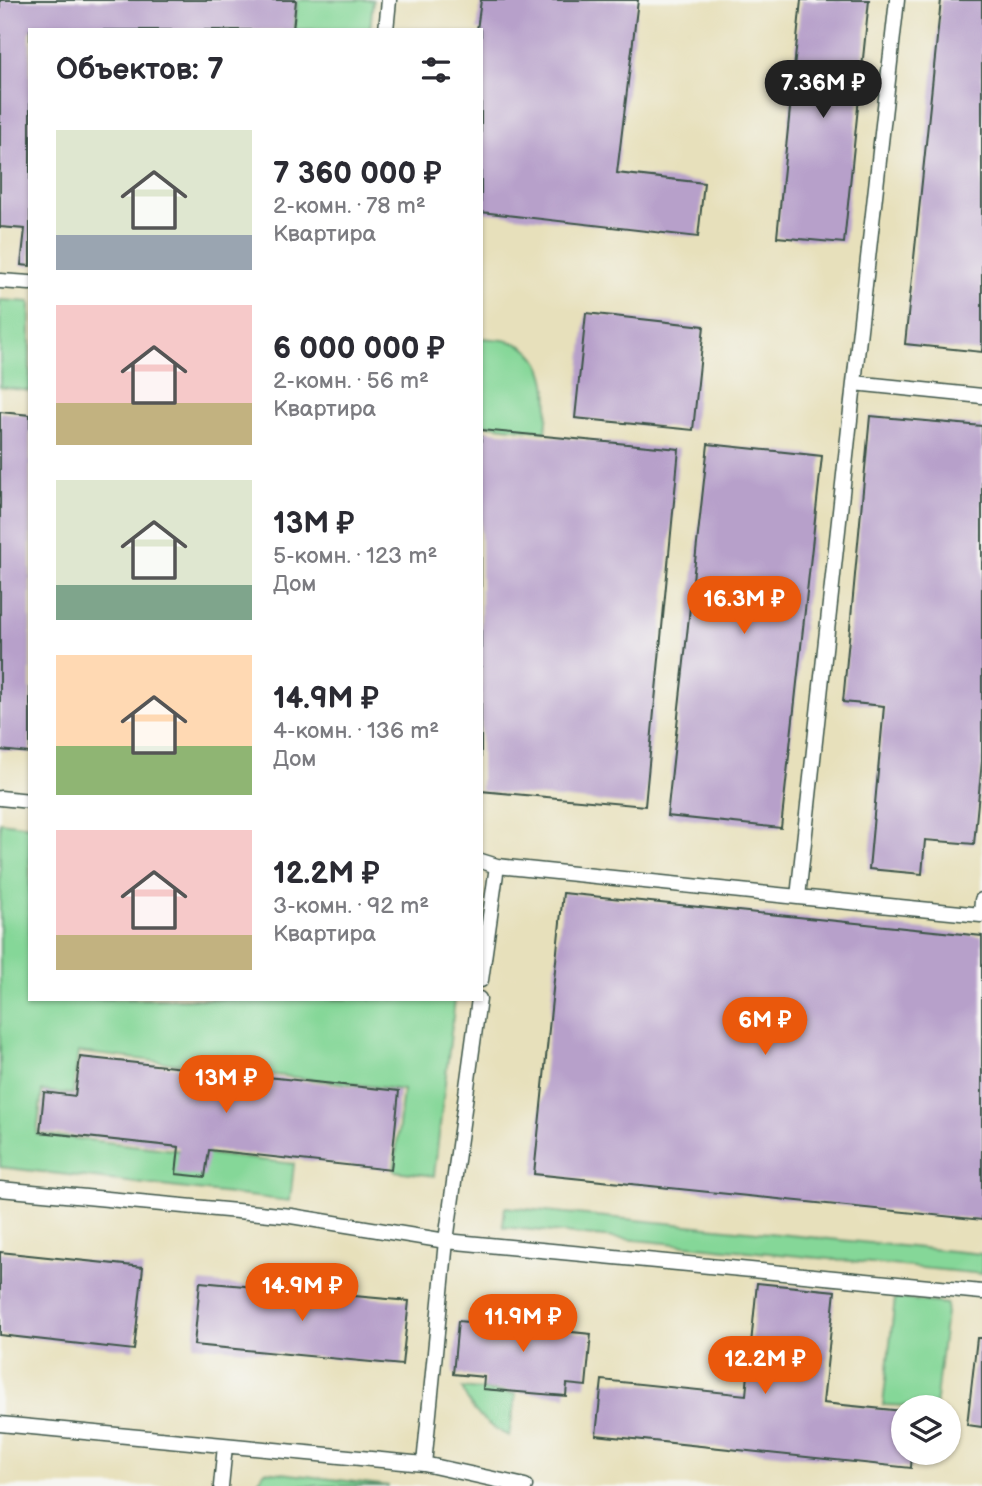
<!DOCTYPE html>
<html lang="ru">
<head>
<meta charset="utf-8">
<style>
	body { margin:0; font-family:"Balsamiq Sans",sans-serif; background:#f2f2f3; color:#2b2b33; height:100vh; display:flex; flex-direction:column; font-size:26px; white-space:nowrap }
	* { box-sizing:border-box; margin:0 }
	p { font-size:23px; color:#7c7c81 }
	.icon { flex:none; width:38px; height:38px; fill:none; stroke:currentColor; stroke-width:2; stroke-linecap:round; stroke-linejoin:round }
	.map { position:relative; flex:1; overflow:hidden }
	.drawer { position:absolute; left:28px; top:28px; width:455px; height:973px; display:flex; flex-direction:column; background:#fff; border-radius:0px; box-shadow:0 2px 5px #0004 }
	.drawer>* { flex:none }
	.fabs { position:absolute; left:891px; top:1395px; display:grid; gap:14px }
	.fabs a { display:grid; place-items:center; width:70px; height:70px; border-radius:50%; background:#fff; box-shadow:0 2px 5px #0004; font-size:35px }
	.price { position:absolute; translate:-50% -60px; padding:0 16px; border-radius:24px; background:#ea580c; color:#fff; font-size:23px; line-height:46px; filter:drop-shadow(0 2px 4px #0008) }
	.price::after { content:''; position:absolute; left:50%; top:42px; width:21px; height:16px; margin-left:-10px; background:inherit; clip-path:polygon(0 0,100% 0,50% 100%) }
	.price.on { background:#222; color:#fff }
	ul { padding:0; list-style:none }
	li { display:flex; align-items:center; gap:21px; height:175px; padding:0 28px }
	li span { display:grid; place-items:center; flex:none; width:196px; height:140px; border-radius:0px; color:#555 }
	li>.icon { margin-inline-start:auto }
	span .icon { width:84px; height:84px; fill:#fffc; stroke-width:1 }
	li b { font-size:30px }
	h2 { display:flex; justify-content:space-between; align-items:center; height:84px; padding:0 28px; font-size:30px }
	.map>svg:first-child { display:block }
</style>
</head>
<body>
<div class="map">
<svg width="982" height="1486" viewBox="0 0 982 1486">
	<rect width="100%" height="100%" fill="#f6f6f2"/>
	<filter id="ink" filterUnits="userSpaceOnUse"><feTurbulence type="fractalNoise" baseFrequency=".0143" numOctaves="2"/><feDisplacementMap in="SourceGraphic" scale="14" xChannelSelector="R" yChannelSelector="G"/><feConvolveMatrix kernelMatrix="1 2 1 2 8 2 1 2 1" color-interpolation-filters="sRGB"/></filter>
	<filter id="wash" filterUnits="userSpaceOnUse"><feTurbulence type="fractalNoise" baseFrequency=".00686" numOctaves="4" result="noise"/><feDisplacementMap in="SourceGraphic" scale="28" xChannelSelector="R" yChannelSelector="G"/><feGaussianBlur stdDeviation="1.57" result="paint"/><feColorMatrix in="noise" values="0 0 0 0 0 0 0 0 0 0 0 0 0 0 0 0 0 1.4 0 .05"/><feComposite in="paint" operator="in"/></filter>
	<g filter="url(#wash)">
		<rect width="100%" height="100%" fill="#e7e0bb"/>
		<!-- green -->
		<path fill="#85d798" stroke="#528a66" stroke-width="2" d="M297,0H373L370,30H295Z
			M0,300L30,302V391L0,387Z
			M481,338C490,339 500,339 508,341C551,350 550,398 546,432L481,424Z
			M0,822L30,826V999H455L434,1176L394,1171L403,1090L78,1052L73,1094L42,1091L37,1134L294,1164L290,1201L0,1167Z
			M505,1207L982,1254V1274L503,1227Z
			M895,1298L947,1304L935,1407L883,1405Z
			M462,1388L516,1394L509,1436C486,1426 470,1410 462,1388Z
			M265,1471L389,1486H255Z"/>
		<g id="blocks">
			<!-- building -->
			<path fill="#b7a0ca" d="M0,0H296L293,30H30V266L21,265L25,229L0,227Z
				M481,0H638L617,173L704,183L698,237L481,212V30H477Z
				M801,0H869L844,243L777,237Z
				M941,0H982V352L905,344Z
				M586,313L704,326L693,430L575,418Z
				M0,412L30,415V753L0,750Z
				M870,416L982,426V761L974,844L925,840L922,874L869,869L884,706L843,702Z
				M481,430L679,449L645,806L481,791Z
				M708,444L822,456L781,828L667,816Z
				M563,893L982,936V1220L534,1174Z
				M80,1057L399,1091L391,1170L209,1150L205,1177L176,1174L179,1147L40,1132L44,1092L75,1096Z
				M0,1252L143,1267L134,1350L0,1335Z
				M200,1282L409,1301L402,1365L194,1345Z
				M757,1283L835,1291L823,1403L903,1411V1452H912L911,1468L596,1435L602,1380L746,1395Z
				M490,1312L573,1320L572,1332L591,1334L586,1386L567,1384L566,1396L483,1389L484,1377L453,1374L458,1321L489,1324Z
				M977,1338H982V1427L967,1425Z"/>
		</g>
	</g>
	<g filter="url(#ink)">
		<use href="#blocks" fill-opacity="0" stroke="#3d5548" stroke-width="2"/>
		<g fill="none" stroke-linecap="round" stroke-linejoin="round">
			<defs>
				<path id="lane" d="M897,0L854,383L982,396
					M386,30L389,0
					M0,281L30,283
					M854,383L798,897L981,915L982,900
					M0,798L30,801
					M481,861L497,866L481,980
					M497,866L798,897
					M0,1189L291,1216L446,1241L982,1292
					M0,1424L424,1464L525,1486
					M424,1464L446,1241L479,999
					M221,1486L225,1446"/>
			</defs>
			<!-- lane casing -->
			<use href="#lane" stroke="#3d5548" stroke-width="17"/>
			<!-- lane -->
			<use href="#lane" stroke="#fff" stroke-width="14"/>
		</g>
	</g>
</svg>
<div class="fabs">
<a><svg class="icon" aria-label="layers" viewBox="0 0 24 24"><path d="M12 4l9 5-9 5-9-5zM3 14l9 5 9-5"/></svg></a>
</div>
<b class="price on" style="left:823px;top:120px">7.36M ₽</b>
<b class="price" style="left:744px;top:636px">16.3M ₽</b>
<b class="price" style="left:765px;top:1057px">6M ₽</b>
<b class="price" style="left:226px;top:1115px">13M ₽</b>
<b class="price" style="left:302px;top:1323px">14.9M ₽</b>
<b class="price" style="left:523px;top:1354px">11.9M ₽</b>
<b class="price" style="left:765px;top:1396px">12.2M ₽</b>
<section class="drawer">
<h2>Объектов: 7<svg class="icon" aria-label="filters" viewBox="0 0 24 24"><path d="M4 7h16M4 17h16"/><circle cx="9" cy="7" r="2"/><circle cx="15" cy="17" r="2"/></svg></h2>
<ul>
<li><span style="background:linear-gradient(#dfe7d0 75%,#9aa5b1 0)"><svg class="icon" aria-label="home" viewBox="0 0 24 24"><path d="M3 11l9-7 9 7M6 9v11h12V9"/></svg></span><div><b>7 360 000 ₽</b><p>2-комн. · 78 m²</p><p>Квартира</p></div></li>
<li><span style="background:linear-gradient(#f6c9c9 70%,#c2b280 0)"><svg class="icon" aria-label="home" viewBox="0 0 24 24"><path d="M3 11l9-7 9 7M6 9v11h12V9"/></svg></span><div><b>6 000 000 ₽</b><p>2-комн. · 56 m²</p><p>Квартира</p></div></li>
<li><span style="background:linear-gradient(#dfe7d0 75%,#7fa58c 0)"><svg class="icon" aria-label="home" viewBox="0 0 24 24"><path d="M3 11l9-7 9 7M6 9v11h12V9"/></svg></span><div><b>13M ₽</b><p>5-комн. · 123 m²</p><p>Дом</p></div></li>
<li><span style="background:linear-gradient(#ffd9b3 65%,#8fb573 0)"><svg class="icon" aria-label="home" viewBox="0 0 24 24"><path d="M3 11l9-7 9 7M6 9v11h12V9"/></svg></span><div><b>14.9M ₽</b><p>4-комн. · 136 m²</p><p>Дом</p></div></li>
<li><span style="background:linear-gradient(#f6c9c9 75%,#c2b280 0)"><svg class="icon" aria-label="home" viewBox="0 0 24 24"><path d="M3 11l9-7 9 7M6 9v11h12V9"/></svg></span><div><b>12.2M ₽</b><p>3-комн. · 92 m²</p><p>Квартира</p></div></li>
</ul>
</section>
</div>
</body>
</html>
